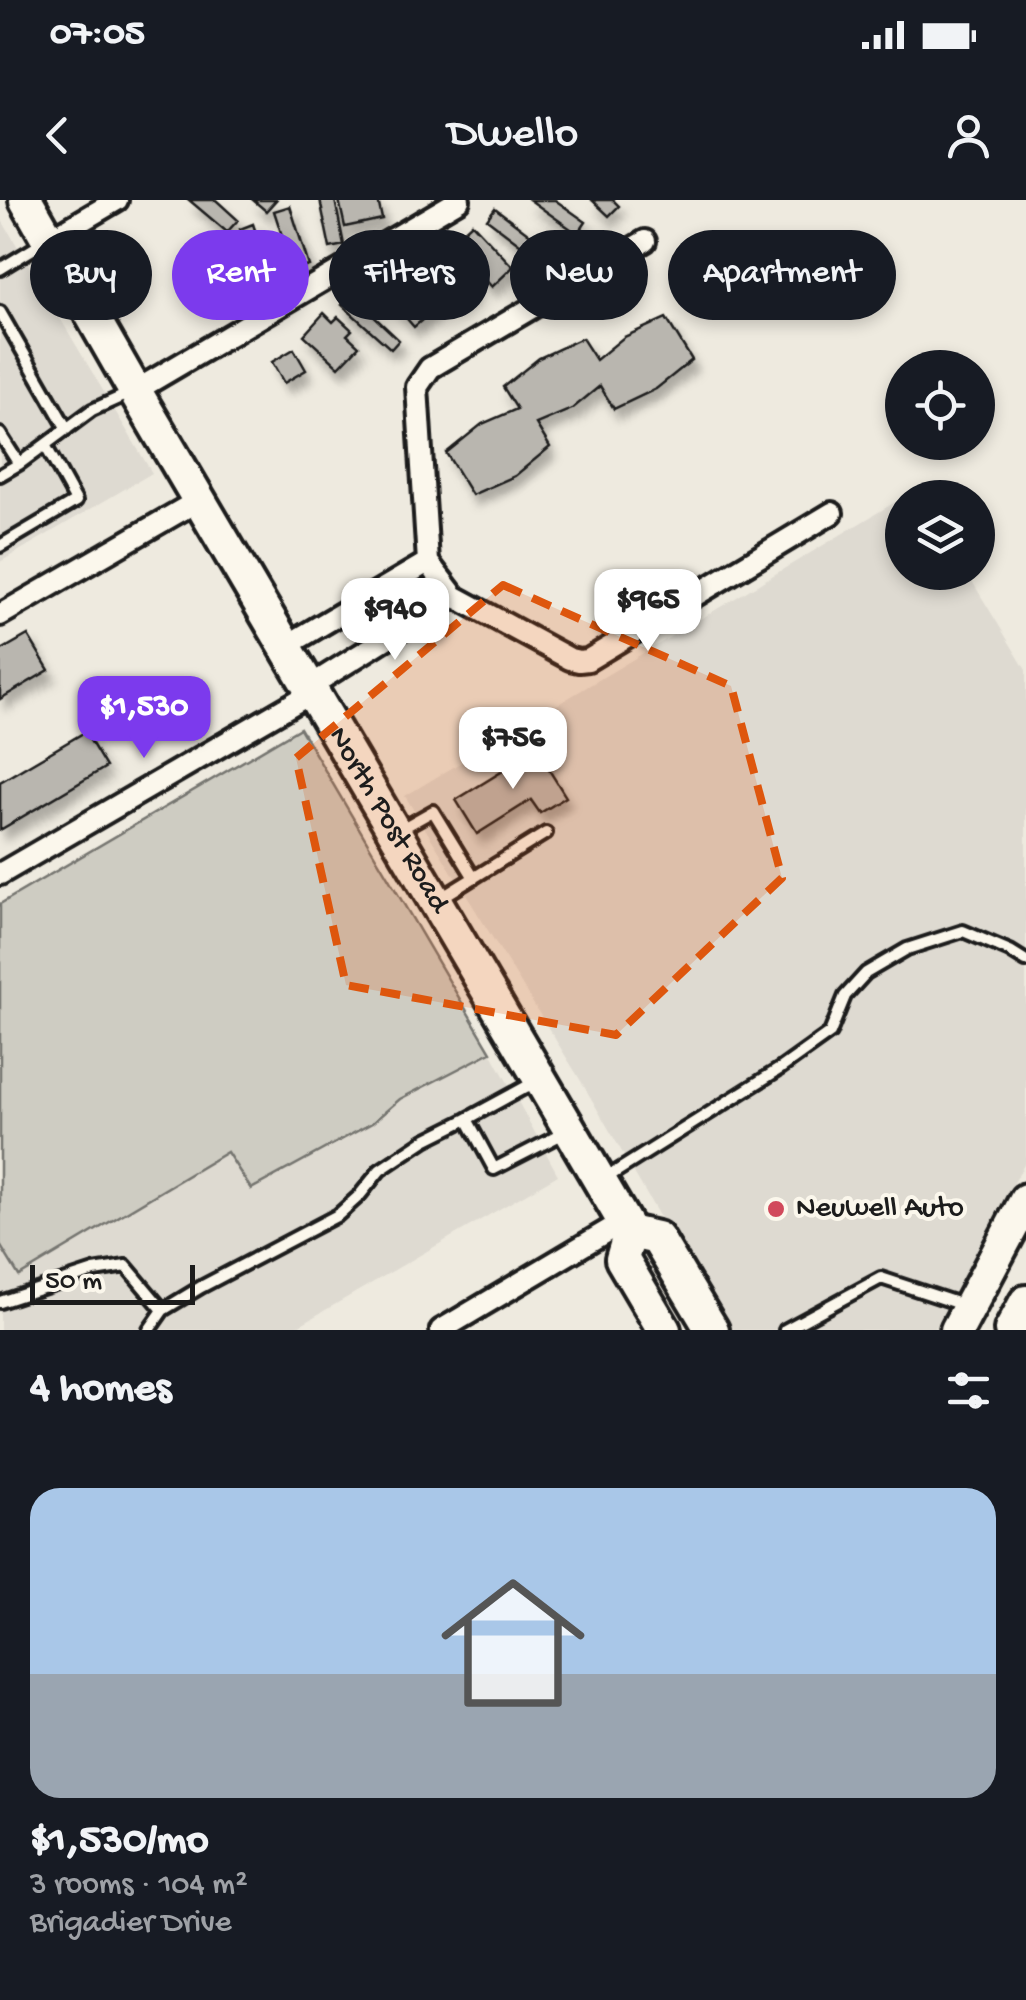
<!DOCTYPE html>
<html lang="en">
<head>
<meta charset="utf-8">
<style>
	body { margin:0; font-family:"Gochi Hand",sans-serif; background:#20242c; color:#f1f3f6; height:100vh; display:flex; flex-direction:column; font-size:38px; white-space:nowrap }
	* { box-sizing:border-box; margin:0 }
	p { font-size:32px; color:#9ea1a6 }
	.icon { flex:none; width:55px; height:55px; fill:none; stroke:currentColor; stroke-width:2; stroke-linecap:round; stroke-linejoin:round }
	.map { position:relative; height:1130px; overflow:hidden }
	.panel { display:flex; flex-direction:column; background:#171b24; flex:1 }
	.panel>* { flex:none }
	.hud { position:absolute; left:30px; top:30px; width:968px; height:90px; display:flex; gap:20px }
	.tools { position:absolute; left:885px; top:150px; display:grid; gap:20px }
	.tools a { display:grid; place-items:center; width:110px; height:110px; border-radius:50%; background:#171b24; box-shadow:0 5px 15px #0003; font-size:50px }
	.scale { position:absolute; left:30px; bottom:25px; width:165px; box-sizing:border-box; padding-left:10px; border:5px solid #1c1c1c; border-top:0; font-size:28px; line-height:35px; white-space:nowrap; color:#1c1c1c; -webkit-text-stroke:8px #fbf7ec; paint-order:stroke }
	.price { position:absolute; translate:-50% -85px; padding:0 22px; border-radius:20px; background:#fff; color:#222; font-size:32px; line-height:65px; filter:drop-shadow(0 2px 5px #0008) }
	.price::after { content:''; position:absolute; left:50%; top:60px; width:30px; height:22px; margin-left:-15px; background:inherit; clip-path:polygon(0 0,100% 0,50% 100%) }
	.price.on { background:#7c3aed; color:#fff }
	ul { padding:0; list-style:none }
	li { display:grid; align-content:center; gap:20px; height:530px; padding:0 30px }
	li+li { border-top:2px solid #363941 }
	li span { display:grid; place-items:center; height:310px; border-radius:30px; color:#555 }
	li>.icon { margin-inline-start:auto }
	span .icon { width:180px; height:180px; fill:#fffc; stroke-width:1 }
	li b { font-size:42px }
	h2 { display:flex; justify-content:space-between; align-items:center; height:120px; padding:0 30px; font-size:42px }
	.tag { padding:0 35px; border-radius:45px; background:#171b24; box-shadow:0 5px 15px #0003; font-size:35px; line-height:90px }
	.tag.on { background:#7c3aed; color:#fff }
	.status { display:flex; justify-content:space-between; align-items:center; height:70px; padding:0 50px; background:#171b24; direction:ltr }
	.status svg { height:28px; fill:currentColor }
	header { display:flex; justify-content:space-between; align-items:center; height:130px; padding:0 30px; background:#171b24; font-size:45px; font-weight:600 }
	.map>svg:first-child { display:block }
</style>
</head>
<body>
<div class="status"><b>07:05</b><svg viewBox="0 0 49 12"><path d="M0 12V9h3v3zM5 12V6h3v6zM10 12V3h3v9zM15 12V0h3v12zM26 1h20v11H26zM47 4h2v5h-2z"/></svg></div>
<header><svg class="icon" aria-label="back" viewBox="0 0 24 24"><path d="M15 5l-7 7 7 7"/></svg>Dwello<svg class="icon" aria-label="person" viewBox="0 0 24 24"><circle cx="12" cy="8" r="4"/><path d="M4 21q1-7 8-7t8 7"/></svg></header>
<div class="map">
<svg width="1026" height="1130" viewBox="0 0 1026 1130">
	<defs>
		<filter id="shadow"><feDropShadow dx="5.5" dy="10" stdDeviation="5" flood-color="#0004"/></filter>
	</defs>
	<rect width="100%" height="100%" fill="#eeeadf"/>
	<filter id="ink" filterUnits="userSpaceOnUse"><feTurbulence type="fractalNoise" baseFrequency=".01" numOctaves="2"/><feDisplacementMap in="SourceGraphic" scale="20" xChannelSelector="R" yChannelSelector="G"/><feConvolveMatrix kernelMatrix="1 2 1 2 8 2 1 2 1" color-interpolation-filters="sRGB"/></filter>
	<g filter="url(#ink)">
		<!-- built -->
		<path fill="#dedad1" d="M0,17L152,273L0,362Z
			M902,298V372L967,373L1026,470V961L934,1130H725L581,881L405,596Z
			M491,852L558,975L291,1130H0V1045L19,1076L228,952L250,988L372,923L400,899Z"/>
		<!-- green -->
		<path fill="#ceccc2" stroke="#75746f" stroke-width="2.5" d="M300,528L491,852L400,899L372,923L251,989L227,952L19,1076L0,1045V704Z"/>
		<!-- building -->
		<path fill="#b9b6af" stroke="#1c1c1c" stroke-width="2.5" filter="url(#shadow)" d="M189,0H216L238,20L227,32Z
			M253,0H276L266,11Z
			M320,0H335L344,45L330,48Z
			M339,0H378L382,19L345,27Z
			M530,0H555L586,22L578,34Z
			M592,0H613L619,6L609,16Z
			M290,6L309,66L293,71L289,59L282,61L278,50L286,48L274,11Z
			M495,8L549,49L541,60L487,19Z
			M472,23L513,67L492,87L451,42Z
			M253,24L274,86L260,90L259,86L251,88L239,53L247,50L240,29Z
			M438,50L472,90L455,105L421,64Z
			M398,64L415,84L421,80L433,94L428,99L436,108L414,127L376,83Z
			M351,95L399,140L391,149L342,105Z
			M324,113L333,122L338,117L352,130L347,135L359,146L339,167L304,135Z
			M666,118L692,160L656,189L614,209L600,186L572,209L536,224L550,247L515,276L472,295L446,253L482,224L517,209L503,187L539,158L582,138L596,160L624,137Z
			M294,149L306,170L284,183L272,162Z
			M28,435L49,470L0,499V451Z
			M85,532L106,567L0,630V582Z
			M548,546L554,556L544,562L566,597L540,613L531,600L477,634L456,600L537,550L538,552Z"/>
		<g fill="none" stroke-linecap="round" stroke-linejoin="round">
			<defs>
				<path id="service" d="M0,69L46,41
					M0,112L67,229
					M0,234L19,264
					M0,275L19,264L92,210L130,193
					M0,346L76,301L45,245
					M401,629L433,611L474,678
					M441,698L546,633
					M535,882L467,919L494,969L564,933
					M606,978L781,868L830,833L845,796L866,773L907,749L963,731L1010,751L1026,761
					M0,1102L94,1071L126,1066L163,1110
					M149,1130L163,1110L201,1087L338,1015L359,996L380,970L425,940L467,919
					M785,1130L881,1078L966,1106"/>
				<path id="minor" d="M49,40L117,0
					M645,41L430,168L417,187L428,362L454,396L570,459L579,461L588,460L832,313
					M135,191L459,0
					M0,415L199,300
					M286,446L428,362
					M310,486L454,396
					M0,674L313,492
					M441,1130L624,1021"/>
				<g id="primary">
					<path id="s1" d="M26,0L135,191L630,1032L622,1059L664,1130"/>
					<path d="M630,1032L657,1038L712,1130"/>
					<path d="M957,1130L1026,1000"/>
					<path d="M1011,1130L1026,1102"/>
				</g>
			</defs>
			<!-- service casing -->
			<use href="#service" stroke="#1c1c1c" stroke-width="18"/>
			<!-- minor casing -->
			<use href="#minor" stroke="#1c1c1c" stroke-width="28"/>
			<!-- primary casing -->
			<use href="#primary" stroke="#1c1c1c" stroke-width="40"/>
			<!-- service -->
			<use href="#service" stroke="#fbf7ec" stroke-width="10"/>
			<!-- minor -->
			<use href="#minor" stroke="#fbf7ec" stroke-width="20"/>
			<!-- primary -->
			<use href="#primary" stroke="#fbf7ec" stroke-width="32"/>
		</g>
	</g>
	<!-- marked area -->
	<path fill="#de560d" fill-opacity="0.2" stroke="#de560d" stroke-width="8" stroke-dasharray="20 12" stroke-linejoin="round" d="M503,385L731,486L782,678L616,835L346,785L296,558Z"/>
	<!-- markers -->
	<circle fill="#d1495b" stroke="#fbf7ec" stroke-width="4" cx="776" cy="1009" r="10"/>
	<g text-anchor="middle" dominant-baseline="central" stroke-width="8" stroke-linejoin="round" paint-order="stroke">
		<!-- street labels -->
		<g font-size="30" fill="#1c1c1c" stroke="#fbf7ec">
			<text stroke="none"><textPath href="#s1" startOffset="718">North Post Road</textPath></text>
		</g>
		<!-- poi labels -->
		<g font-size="30" fill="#1c1c1c" stroke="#fbf7ec" text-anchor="start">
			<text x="796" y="1009">Neuwell Auto</text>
		</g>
	</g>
</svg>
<div class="tools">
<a><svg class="icon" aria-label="locate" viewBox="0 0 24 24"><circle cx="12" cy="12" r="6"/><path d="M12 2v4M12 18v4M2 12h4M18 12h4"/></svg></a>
<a><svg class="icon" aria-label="layers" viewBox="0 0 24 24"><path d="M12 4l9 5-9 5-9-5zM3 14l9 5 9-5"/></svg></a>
</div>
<div class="scale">50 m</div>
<b class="price" style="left:648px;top:454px">$965</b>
<b class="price" style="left:395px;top:463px">$940</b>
<b class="price on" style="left:144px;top:561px">$1,530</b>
<b class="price" style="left:513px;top:592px">$756</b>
<div class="hud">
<a class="tag">Buy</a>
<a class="tag on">Rent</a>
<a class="tag">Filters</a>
<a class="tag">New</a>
<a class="tag">Apartment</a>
</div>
</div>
<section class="panel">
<h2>4 homes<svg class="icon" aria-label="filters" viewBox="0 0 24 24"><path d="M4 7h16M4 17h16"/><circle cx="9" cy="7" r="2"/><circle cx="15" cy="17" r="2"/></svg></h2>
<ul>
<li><span style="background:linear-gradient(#a9c7e8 60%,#9aa5b1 0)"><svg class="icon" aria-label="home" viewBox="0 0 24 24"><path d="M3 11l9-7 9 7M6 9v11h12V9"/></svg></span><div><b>$1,530/mo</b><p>3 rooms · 104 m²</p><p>Brigadier Drive</p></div></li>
</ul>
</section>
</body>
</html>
